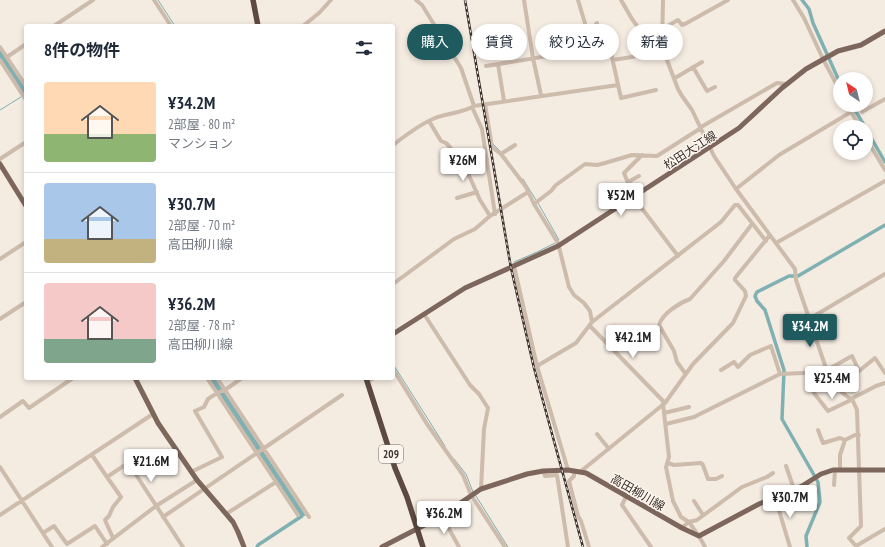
<!DOCTYPE html>
<html lang="ja">
<head>
<meta charset="utf-8">
<style>
	body { margin:0; font-family:"PT Sans Narrow","Noto Sans JP",sans-serif; background:#f2f2f3; color:#1f2937; height:100vh; display:flex; flex-direction:column; font-size:15px; white-space:nowrap }
	* { box-sizing:border-box; margin:0 }
	p { font-size:13px; color:#747a83 }
	.icon { flex:none; width:22px; height:22px; fill:none; stroke:currentColor; stroke-width:2; stroke-linecap:round; stroke-linejoin:round }
	.map { position:relative; flex:1; overflow:hidden }
	.panel { position:absolute; left:24px; top:24px; width:371px; height:356px; display:flex; flex-direction:column; background:#fff; border-radius:4px; box-shadow:0 2px 6px #0003 }
	.panel>* { flex:none }
	.top-card { position:absolute; left:407px; top:24px; width:380px; height:36px; display:flex; gap:8px }
	.needle { width:26px; rotate:325deg }
	.tools { position:absolute; left:833px; top:72px; display:grid; gap:8px }
	.tools a { display:grid; place-items:center; width:40px; height:40px; border-radius:50%; background:#fff; box-shadow:0 2px 6px #0003; font-size:20px }
	.price { position:absolute; translate:-50% -34px; padding:0 9px; border-radius:4px; background:#fff; color:#222; font-size:13px; line-height:26px; filter:drop-shadow(0 1px 2px #0008) }
	.price::after { content:''; position:absolute; left:50%; top:24px; width:12px; height:9px; margin-left:-6px; background:inherit; clip-path:polygon(0 0,100% 0,50% 100%) }
	.price.active { background:#1f5a5e; color:#fff }
	ul { padding:0; list-style:none }
	li { display:flex; align-items:center; gap:12px; height:100px; padding:0 20px }
	li+li { border-top:1px solid #e0e1e3 }
	li span { display:grid; place-items:center; flex:none; width:112px; height:80px; border-radius:4px; color:#555 }
	li>.icon { margin-inline-start:auto }
	span .icon { width:48px; height:48px; fill:#fffc; stroke-width:1 }
	li b { font-size:17px }
	h2 { display:flex; justify-content:space-between; align-items:center; height:48px; padding:0 20px; font-size:17px }
	.chip { padding:0 14px; border-radius:18px; background:#fff; box-shadow:0 2px 6px #0003; font-size:14px; line-height:36px }
	.chip.active { background:#1f5a5e; color:#fff }
	.map>svg:first-child { display:block }
</style>
</head>
<body>
<div class="map">
<svg width="885" height="547" viewBox="0 0 885 547">
	<rect width="100%" height="100%" fill="#f4ebe1"/>
	<!-- water -->
	<path fill="#7fb0b2" d="M0,49L26,89V98L0,58Z
		M209,378H215L306,516L299,515Z"/>
	<g fill="none" stroke-linecap="round" stroke-linejoin="round">
		<!-- stream -->
		<path stroke="#7fb0b2" stroke-width="1" d="M158,0L175,26
			M0,110L21,97
			M493,144L501,152
			M523,179L536,200
			M538,203L559,240L558,241
			M514,262L537,252L555,243
			M393,364L445,446
			M454,459L466,474L473,492
			M476,496L508,547"/>
		<!-- canal -->
		<path stroke="#7fb0b2" stroke-width="3.5" d="M802,0L809,9L813,23L840,83
			M852,105L865,127
			M866,129L885,162
			M257,547L258,545L302,516L300,513
			M807,547L806,536L820,502L818,482L782,419L784,370L765,310L757,301L755,296L757,292L789,276H798L885,225"/>
		<!-- minor -->
		<path stroke="#cdbbac" stroke-width="4" d="M154,0L171,26
			M416,0L422,5L461,68L474,106
			M524,0L533,58L541,95
			M578,0L587,30L597,41L611,53L621,98L656,90
			M621,0L632,19L654,49
			M663,0L662,47L678,89L682,96L692,110L714,156L736,189L795,269L796,280L830,380L834,386L853,401L857,410L861,526L849,538L856,546L885,529
			M793,0L804,18L823,59L840,91
			M54,26L93,0
			M303,26L319,13L331,0
			M662,29L678,20L682,25L685,24L728,0
			M589,32L597,23
			M0,47L26,86
			M7,57L26,44
			M0,60L26,100
			M613,60L632,57L662,47
			M498,64L504,101
			M486,66L603,47
			M693,67L707,91L715,87
			M675,78L702,62
			M485,104L492,147L501,154L526,187L534,204L558,243L569,287L574,295L584,303L590,311L592,322
			M847,105L860,127
			M472,107L482,129L495,214
			M862,112L885,99
			M429,121L441,141L446,143L449,146L467,171
			M701,127L777,83L786,84
			M866,138L885,170
			M393,145C406,135 420,124 435,118C447,113 463,113 474,106L618,85
			M501,154L515,145
			M642,155L624,173L634,198L678,256
			M0,159L26,142
			M487,159L467,171L480,200L490,216
			M628,182L639,176
			M736,189L779,155L851,112
			M457,198L477,192
			M534,204L551,191L556,185L585,164L597,165L605,163L632,155L657,156L701,128
			M776,243L885,181
			M0,259L26,242
			M514,266L537,366L568,470
			M393,284L454,239L475,229L490,216L528,192
			M424,314L470,385L479,394L488,408L484,429L481,489
			M0,319L26,302
			M809,319L885,274
			M590,326L665,403
			M537,366L576,343L592,322L721,222L735,205H738L766,241
			M393,369L427,424L463,475L471,495L505,547
			M721,370L734,362L738,367L750,355L771,346L780,374
			M827,370L852,356L859,371L875,358L885,373
			M685,373L677,362L674,351L659,325C662,314 679,303 690,299L724,261L752,224
			M207,378L298,515
			M242,378L225,390L309,517
			M367,382L374,378
			M814,393L828,411L851,400
			M851,399L876,386L885,383
			M663,404L669,457L666,467L673,501L681,517L689,522L698,535
			M664,413L689,407
			M0,417L23,401L29,408L73,378
			M666,424L694,417L780,374L827,372
			M818,430L823,443L840,438L845,440
			M597,434L609,449
			M92,455L107,477L128,463L131,467
			M132,462L131,467L183,547
			M668,463L674,465L701,463L703,465L708,479H716L722,476
			M786,466L794,489
			M0,467L52,547
			M840,470V455L845,440L855,435H859
			M543,471L545,476L557,475L568,547
			M574,471V476L569,481L578,516L581,521L589,547
			M191,472L222,457L195,411L204,407L208,399L217,393L225,390L217,378
			M580,472L665,403L693,364L733,323L746,296L745,291L735,280V278L770,235
			M107,477L121,497L113,507L109,516L105,520L113,538
			M834,485L835,470
			M626,497L622,505L651,547
			M775,497L790,547
			M694,501L703,515
			M226,514L276,482
			M0,515L153,414
			M442,516L459,547
			M163,517L342,395
			M681,528L689,522L697,520L742,487L767,477L773,473
			M43,533L54,526L67,544L95,526L107,544
			M699,536L705,547
			M102,547L156,506L197,480"/>
		<!-- major -->
		<path stroke="#7d675c" stroke-width="5" d="M0,164L26,206
			M393,334L465,288L558,246L739,128L782,88L806,69L838,51L861,45L885,31
			M135,378L158,423L197,480L233,522L238,532L244,547
			M382,547L440,517L481,489L527,474L543,471L568,470L586,473L682,528L699,536L759,504L802,486L821,474L833,470H885"/>
		<!-- highway -->
		<path stroke="#5c4a42" stroke-width="5.5" d="M253,0L258,26
			M366,378L395,468L407,497L423,547"/>
		<defs>
			<path id="rail" d="M465,0L511,268L534,368L583,547"/>
		</defs>
		<!-- rail casing -->
		<use href="#rail" stroke="#3b302b" stroke-width="2.5"/>
		<!-- rail -->
		<use href="#rail" stroke="#fbf5ee" stroke-width="1" stroke-dasharray="3" stroke-linecap="butt"/>
	</g>
	<g text-anchor="middle" dominant-baseline="central" stroke-width="3" stroke-linejoin="round" paint-order="stroke">
		<!-- shield labels -->
		<rect fill="#fbf5ee" stroke="#756b66" stroke-width="1" x="379" y="445" width="24" height="18" rx="3"/>
		<g font-size="11" font-weight="bold" fill="#3b302b">
			<text x="391" y="454">209</text>
		</g>
		<!-- street labels -->
		<g font-size="12" fill="#3b302b" stroke="#fbf5ee">
			<text transform="translate(690 150) rotate(-33)">松田大江線</text>
			<text transform="translate(638 492) rotate(30)">高田柳川線</text>
		</g>
	</g>
</svg>
<div class="tools">
<a><svg class="needle" viewBox="-14 -14 28 28"><path d="M0-13l5 13h-10z" fill="#e53935"/><path d="M0 13l5-13h-10z" fill="#747a83"/></svg></a>
<a><svg class="icon" aria-label="locate" viewBox="0 0 24 24"><circle cx="12" cy="12" r="6"/><path d="M12 2v4M12 18v4M2 12h4M18 12h4"/></svg></a>
</div>
<b class="price" style="left:463px;top:182px">¥26M</b>
<b class="price" style="left:621px;top:217px">¥52M</b>
<b class="price active" style="left:810px;top:348px">¥34.2M</b>
<b class="price" style="left:633px;top:359px">¥42.1M</b>
<b class="price" style="left:832px;top:400px">¥25.4M</b>
<b class="price" style="left:151px;top:483px">¥21.6M</b>
<b class="price" style="left:790px;top:519px">¥30.7M</b>
<b class="price" style="left:444px;top:535px">¥36.2M</b>
<div class="top-card">
<a class="chip active">購入</a>
<a class="chip">賃貸</a>
<a class="chip">絞り込み</a>
<a class="chip">新着</a>
</div>
<section class="panel">
<h2>8件の物件<svg class="icon" aria-label="filters" viewBox="0 0 24 24"><path d="M4 7h16M4 17h16"/><circle cx="9" cy="7" r="2"/><circle cx="15" cy="17" r="2"/></svg></h2>
<ul>
<li><span style="background:linear-gradient(#ffd9b3 65%,#8fb573 0)"><svg class="icon" aria-label="home" viewBox="0 0 24 24"><path d="M3 11l9-7 9 7M6 9v11h12V9"/></svg></span><div><b>¥34.2M</b><p>2部屋 · 80 m²</p><p>マンション</p></div></li>
<li><span style="background:linear-gradient(#a9c7e8 70%,#c2b280 0)"><svg class="icon" aria-label="home" viewBox="0 0 24 24"><path d="M3 11l9-7 9 7M6 9v11h12V9"/></svg></span><div><b>¥30.7M</b><p>2部屋 · 70 m²</p><p>高田柳川線</p></div></li>
<li><span style="background:linear-gradient(#f6c9c9 70%,#7fa58c 0)"><svg class="icon" aria-label="home" viewBox="0 0 24 24"><path d="M3 11l9-7 9 7M6 9v11h12V9"/></svg></span><div><b>¥36.2M</b><p>2部屋 · 78 m²</p><p>高田柳川線</p></div></li>
</ul>
</section>
</div>
</body>
</html>
